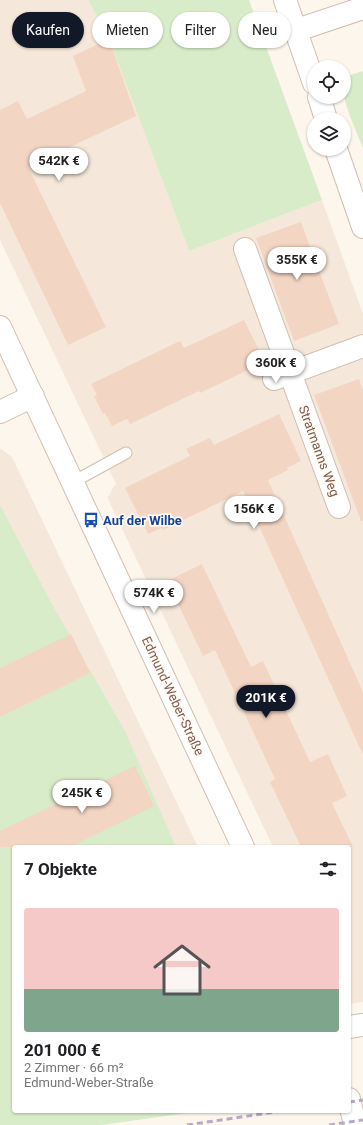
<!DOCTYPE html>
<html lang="de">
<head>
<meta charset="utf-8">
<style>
	body { margin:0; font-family:Roboto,sans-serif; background:#f2f2f2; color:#202124; height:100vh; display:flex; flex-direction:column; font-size:15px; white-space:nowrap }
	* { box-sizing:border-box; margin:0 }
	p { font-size:13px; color:#757577 }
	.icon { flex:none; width:22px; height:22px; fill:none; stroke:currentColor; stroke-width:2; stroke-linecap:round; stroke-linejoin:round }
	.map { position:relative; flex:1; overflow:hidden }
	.details { position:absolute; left:12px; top:845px; width:339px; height:268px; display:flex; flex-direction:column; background:#fff; border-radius:4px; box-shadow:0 1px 3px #0004 }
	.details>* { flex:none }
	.banner { position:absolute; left:12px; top:12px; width:339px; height:36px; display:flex; gap:8px }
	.fabs { position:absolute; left:307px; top:60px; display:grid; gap:8px }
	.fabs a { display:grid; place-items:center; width:44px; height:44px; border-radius:50%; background:#fff; box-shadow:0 1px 3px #0004; font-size:20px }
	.price { position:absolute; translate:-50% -34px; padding:0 9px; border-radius:14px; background:#fff; color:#222; font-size:13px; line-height:26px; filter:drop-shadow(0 1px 2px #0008) }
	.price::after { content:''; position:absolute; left:50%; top:24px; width:12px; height:9px; margin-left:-6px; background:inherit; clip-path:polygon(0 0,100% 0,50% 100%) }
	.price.active { background:#111827; color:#fff }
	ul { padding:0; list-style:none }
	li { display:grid; align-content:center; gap:8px; height:212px; padding:0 12px }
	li+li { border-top:1px solid #e0e0e0 }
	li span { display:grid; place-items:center; height:124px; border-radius:4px; color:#555 }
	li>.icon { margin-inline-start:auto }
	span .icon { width:72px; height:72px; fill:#fffc; stroke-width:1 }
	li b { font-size:17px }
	h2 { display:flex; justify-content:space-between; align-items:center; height:48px; padding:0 12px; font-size:17px }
	.chip { padding:0 14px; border-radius:18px; background:#fff; box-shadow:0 1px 3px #0004; font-size:14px; line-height:36px }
	.chip.active { background:#111827; color:#fff }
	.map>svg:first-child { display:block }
</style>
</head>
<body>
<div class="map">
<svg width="363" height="1125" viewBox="0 0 363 1125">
	<rect width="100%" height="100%" fill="#fdf6ec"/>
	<!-- residential -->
	<path fill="#f5e8da" d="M0,0H88L109,39L189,251L322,200L363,314V1002L349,1004V847H273L107,497L110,495L112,489L116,484L0,240Z
		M0,448L12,457L198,847H14L0,1092Z"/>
	<!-- green -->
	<path fill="#d8ecc9" d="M88,0H249L322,200L189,251L109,39Z
		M363,71V148C357,132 339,96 344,81C346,75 358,73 363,71Z
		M0,505L54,608L125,731L176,847H14V1111H202L101,1125H0Z"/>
	<!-- building -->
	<path fill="#f3d5c3" d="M109,39L136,116L28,167L106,327L68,345L0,203V110L18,101L27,119L86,91L73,56Z
		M301,222L339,324L294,341L256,238Z
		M244,320L264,360L249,367L250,369L200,393L199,391L130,424L127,419L112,426L105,413L103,414L94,396L97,395L91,384L180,341L184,348Z
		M359,379L363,390V521H361L314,395Z
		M279,414L301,461L287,468L288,470L268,480L363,692V755L243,491L163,530L162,528L148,534L125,488L190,456L186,449L210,438L214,445Z
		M202,564L251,667L263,661L310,762L328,754L347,796L332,803L353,847H301L270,782L275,779L215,650L203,656L167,581Z
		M71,634L90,673L0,717V668Z
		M135,766L154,806L70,847H0V831Z"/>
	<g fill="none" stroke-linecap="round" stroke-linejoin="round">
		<defs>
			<path id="lane" d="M73,482L126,453"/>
			<path id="street" d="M285,0L314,83
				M297,30L363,8
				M319,97L326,119
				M336,149L363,227
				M245,249L339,507
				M0,327L243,847
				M274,379L363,346
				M0,412L33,396
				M349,1027L363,1025
				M349,1099L355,1125"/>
		</defs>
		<!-- lane casing -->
		<use href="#lane" stroke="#d1beb0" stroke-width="13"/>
		<!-- street casing -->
		<use href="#street" stroke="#d1beb0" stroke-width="24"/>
		<!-- lane -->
		<use href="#lane" stroke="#fff" stroke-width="11"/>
		<!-- street -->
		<use href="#street" stroke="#fff" stroke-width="22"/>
		<!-- rail -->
		<path stroke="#b9a8c9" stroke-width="3" stroke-dasharray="6 4" stroke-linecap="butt" d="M349,1102L363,1100
			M187,1125L282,1111
			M329,1125L363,1120"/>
	</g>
	<!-- icons -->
	<defs>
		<symbol id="bus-bare" viewBox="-9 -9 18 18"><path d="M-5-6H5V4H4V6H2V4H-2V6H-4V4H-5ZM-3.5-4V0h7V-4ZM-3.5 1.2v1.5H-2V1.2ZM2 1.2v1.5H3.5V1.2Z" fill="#1a4fb4" stroke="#fffaf3" stroke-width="2.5" paint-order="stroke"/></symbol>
	</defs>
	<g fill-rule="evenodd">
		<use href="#bus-bare" x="80" y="509" width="22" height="22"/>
	</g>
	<g text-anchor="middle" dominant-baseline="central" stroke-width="3.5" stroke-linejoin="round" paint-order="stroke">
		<!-- street labels -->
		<g font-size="13" fill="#7a5c4d" stroke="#fffaf3">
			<text transform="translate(319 451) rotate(70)">Stratmanns Weg</text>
			<text transform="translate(173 696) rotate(65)">Edmund-Weber-Straße</text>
		</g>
		<!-- transit labels -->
		<g font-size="13" font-weight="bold" fill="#164399" stroke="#fffaf3" text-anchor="start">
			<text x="103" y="520">Auf der Wilbe</text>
		</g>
	</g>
</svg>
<div class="fabs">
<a><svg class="icon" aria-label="locate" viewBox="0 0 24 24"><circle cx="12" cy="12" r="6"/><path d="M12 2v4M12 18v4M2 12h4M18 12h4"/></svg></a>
<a><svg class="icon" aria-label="layers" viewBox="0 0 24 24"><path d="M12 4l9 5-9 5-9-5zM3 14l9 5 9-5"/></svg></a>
</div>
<b class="price" style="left:59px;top:182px">542K €</b>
<b class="price" style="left:297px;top:281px">355K €</b>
<b class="price" style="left:276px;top:384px">360K €</b>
<b class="price" style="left:254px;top:530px">156K €</b>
<b class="price" style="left:154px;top:614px">574K €</b>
<b class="price active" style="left:266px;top:719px">201K €</b>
<b class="price" style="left:82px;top:814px">245K €</b>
<div class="banner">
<a class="chip active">Kaufen</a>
<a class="chip">Mieten</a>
<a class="chip">Filter</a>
<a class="chip">Neu</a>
</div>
<section class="details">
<h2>7 Objekte<svg class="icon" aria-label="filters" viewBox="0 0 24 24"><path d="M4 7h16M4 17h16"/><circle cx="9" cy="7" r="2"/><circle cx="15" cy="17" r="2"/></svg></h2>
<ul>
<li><span style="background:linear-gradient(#f6c9c9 65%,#7fa58c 0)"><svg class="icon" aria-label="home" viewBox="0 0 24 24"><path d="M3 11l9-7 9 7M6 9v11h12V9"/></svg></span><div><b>201 000 €</b><p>2 Zimmer · 66 m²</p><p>Edmund-Weber-Straße</p></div></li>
</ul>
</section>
</div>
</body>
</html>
